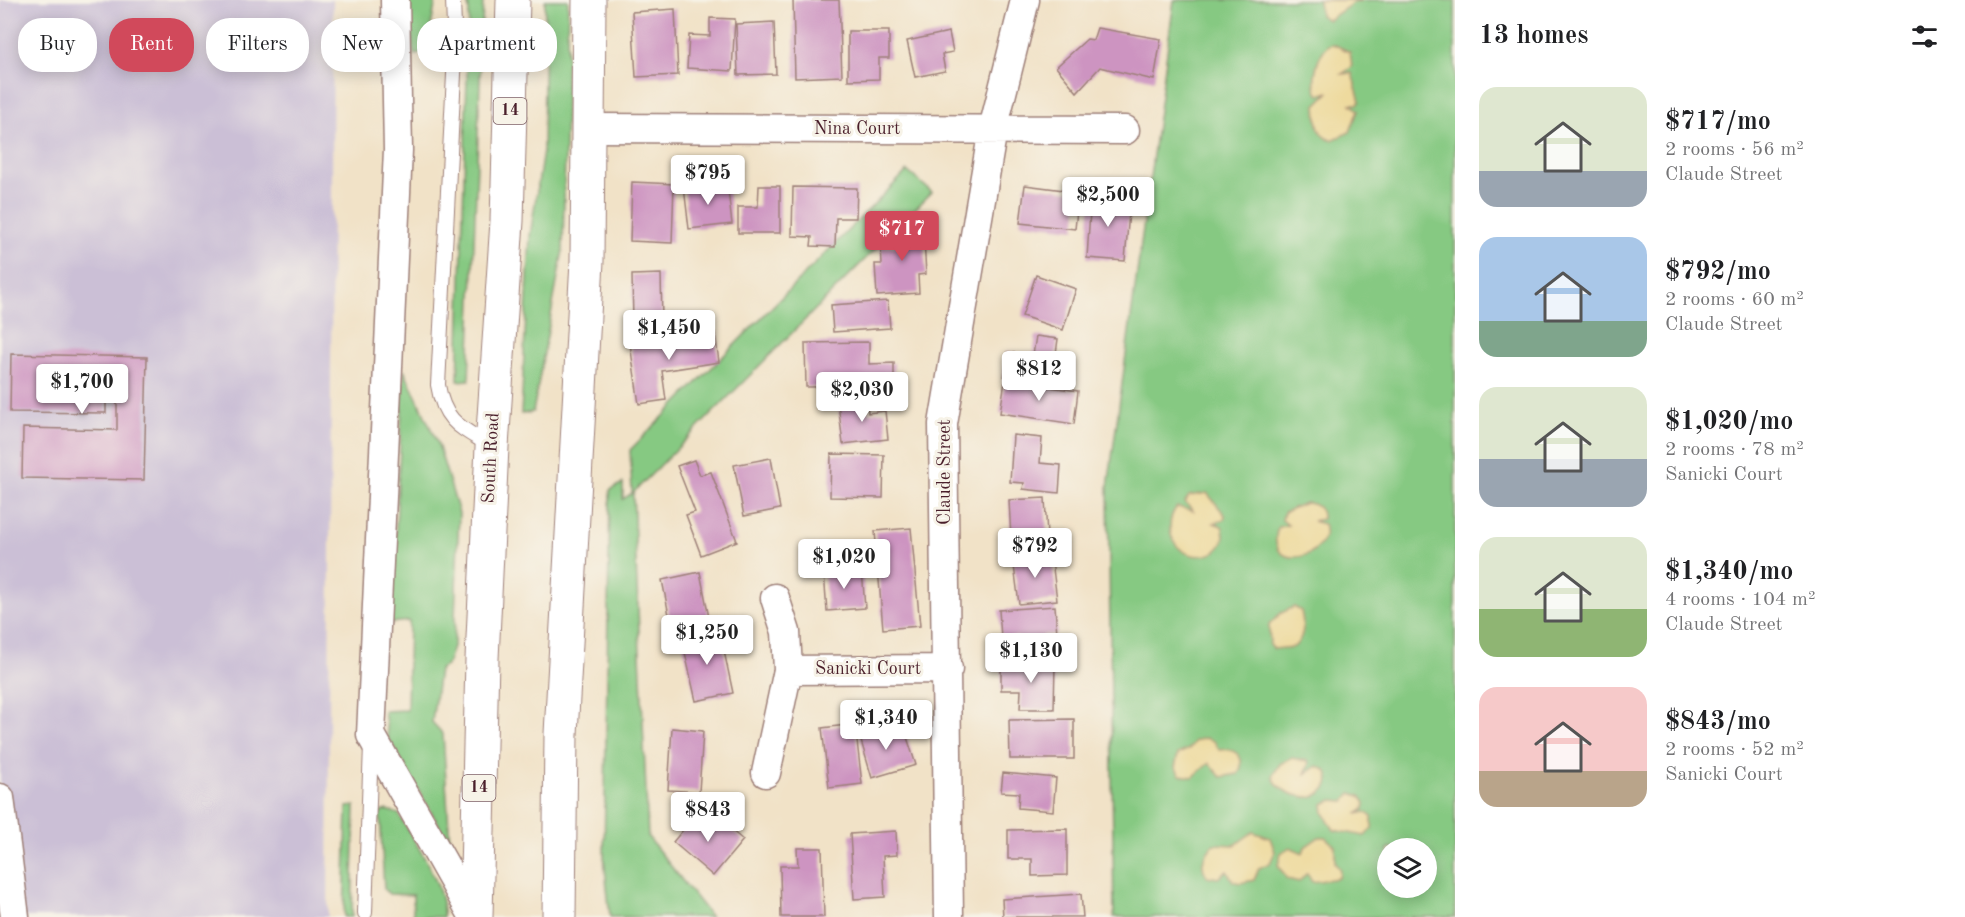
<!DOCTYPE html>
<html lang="en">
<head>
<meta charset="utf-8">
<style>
	body { margin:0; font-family:"Old Standard TT",serif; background:#f6f6f6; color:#202124; height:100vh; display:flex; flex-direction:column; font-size:22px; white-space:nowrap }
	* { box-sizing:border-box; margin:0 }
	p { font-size:20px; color:#757577 }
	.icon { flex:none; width:33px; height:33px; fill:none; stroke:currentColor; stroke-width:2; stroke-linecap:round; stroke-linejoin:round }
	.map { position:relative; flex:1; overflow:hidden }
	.panel { display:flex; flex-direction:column; background:#fff; width:510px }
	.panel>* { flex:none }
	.top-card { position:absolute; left:18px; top:18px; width:570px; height:54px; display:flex; gap:12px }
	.buttons { position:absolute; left:1377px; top:838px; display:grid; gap:12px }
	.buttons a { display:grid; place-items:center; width:60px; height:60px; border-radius:50%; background:#fff; box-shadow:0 3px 15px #0003; font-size:30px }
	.price { position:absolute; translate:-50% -51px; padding:0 14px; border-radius:6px; background:#fff; color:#222; font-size:20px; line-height:39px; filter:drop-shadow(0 2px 3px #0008) }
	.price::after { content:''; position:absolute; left:50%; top:36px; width:18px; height:14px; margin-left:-9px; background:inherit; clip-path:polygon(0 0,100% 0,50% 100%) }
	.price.active { background:#d1495b; color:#fff }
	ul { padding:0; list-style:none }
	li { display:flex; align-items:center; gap:18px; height:150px; padding:0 24px }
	li span { display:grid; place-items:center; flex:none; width:168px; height:120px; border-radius:18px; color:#555 }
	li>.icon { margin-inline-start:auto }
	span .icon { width:72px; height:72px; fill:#fffc; stroke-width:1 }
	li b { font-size:26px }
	h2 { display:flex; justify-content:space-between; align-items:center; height:72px; padding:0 24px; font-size:26px }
	.pill { padding:0 21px; border-radius:24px; background:#fff; box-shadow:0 3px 15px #0003; font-size:21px; line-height:54px }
	.pill.active { background:#d1495b; color:#fff }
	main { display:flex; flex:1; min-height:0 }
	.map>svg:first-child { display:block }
</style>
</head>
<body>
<main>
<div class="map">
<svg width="1455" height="917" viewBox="0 0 1455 917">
	<rect width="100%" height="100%" fill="#f7f3e8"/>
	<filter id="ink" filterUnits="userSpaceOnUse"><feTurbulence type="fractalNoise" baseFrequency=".0167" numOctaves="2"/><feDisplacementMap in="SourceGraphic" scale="12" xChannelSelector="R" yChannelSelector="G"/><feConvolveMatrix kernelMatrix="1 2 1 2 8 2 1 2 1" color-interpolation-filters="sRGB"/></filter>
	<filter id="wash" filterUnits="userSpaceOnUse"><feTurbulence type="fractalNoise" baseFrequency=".008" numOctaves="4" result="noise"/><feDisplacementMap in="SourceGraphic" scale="24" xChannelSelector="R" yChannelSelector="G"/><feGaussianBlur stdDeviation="1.35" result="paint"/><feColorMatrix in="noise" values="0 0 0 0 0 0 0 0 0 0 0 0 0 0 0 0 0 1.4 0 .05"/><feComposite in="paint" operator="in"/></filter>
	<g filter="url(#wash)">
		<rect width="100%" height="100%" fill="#f1e2c7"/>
		<!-- industrial -->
		<path fill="#cbbfd6" d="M0,0H333L328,917H0Z"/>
		<!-- green -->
		<path fill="#86c982" stroke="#687456" stroke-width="1.5" fill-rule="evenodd" d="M406,0H436L426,53L414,55Z
			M467,0H483L469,380L458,381L469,10Z
			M545,0H568L563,250L533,412L521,414L530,236L543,151Z
			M1174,0H1455V917H1114L1108,487ZM1388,849H1426V888H1388Z
			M907,171L932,192L633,493L648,837L711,917H610L604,858L610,490L623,483V499L632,493L630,450Z
			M404,370L438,444L459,513L454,643L447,665L439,670L432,722L443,734L450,844L388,738L384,711L407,710L409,621L391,623Z
			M355,806L352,917H344L347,807Z
			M387,810L399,814C414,842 446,885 443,917H413V895L389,894L384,889L380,812Z"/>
		<!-- sand -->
		<path fill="#eeda9e" stroke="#9c7c64" stroke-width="1.5" d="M1319,0H1363L1353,3L1328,20L1320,15Z
			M1333,44L1350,52L1352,67L1342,74L1352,73L1360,101L1358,104H1351L1358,110L1350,132L1332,140C1316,138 1317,118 1316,105L1329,92L1319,95C1309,83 1318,55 1328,45Z
			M1207,493L1225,515L1224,520L1214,523L1222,526C1235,562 1174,568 1170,529C1170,521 1171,513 1177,507L1193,511L1185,502L1189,496Z
			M1305,503C1315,503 1323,508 1322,519L1313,521L1324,524C1334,559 1263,575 1278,527L1288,525L1282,520L1284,512Z
			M1294,607L1301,611C1304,624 1305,637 1294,647L1274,649L1270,645L1269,625L1281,613Z
			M1205,738L1214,741L1219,750C1236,747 1247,758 1238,774L1221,777L1209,763L1193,777L1180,775L1175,767L1178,754L1189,749L1195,741Z
			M1291,758L1308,761L1309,764L1305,774L1317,766L1326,770C1333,783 1326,791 1314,797C1299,798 1276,792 1273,775L1280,764Z
			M1351,793L1360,796L1365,803L1364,809L1357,814L1365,812L1372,817V828L1365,836L1334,830L1324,813L1323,804L1333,800L1344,801Z
			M1253,832L1270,838L1275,852L1270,863L1259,868L1254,880L1240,883L1233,881L1227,871L1218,878L1207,876C1198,863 1205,855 1214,844L1235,845Z
			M1319,837H1325L1335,846V863L1340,870L1339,878L1312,882L1307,873L1299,882L1287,879L1278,865L1281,853L1290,847L1303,853L1305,847Z"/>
		<g id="blocks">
			<!-- building -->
			<path fill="#cd94c1" d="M793,0H839L842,76L795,78Z
				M675,9L678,75L636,77L632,12Z
				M710,18L735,19L732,71L687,68L689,35L710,36Z
				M774,22L776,74L738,75L736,24Z
				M1097,28L1161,39L1154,80L1100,67L1077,92L1056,67L1087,39L1093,40Z
				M848,31H889V58H879V79L848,80Z
				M949,32L953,52L942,54L945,71L915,77L907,41Z
				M632,182L674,184L672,243L630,241Z
				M727,182L732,224L689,229L684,187Z
				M1025,185L1079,192L1075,229L1020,223Z
				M759,186H780V233H738V207H758Z
				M793,187L857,188L856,218H836L835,247L811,246L812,237L792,236Z
				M1091,195L1130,199L1125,261L1087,258Z
				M923,223L926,274L918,275L919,293L877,296L875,264H882L881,247L897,246L896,225Z
				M661,274L662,321L633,322L632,275Z
				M1036,275L1076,289L1063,330L1022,316Z
				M888,301L890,328L833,332L831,305Z
				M715,332L719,362L662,371L666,400L639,404L630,344Z
				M1036,336L1058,339L1052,383L1004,377L1007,352L1033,355Z
				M869,342V364L894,363V386L806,387L805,343Z
				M11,354L147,357L144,480L22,478L23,428L117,430V387H106V413L10,412Z
				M1005,381L1078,391L1074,424L1000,413Z
				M867,400L868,413L885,411L888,439L843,444L838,404Z
				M1013,435L1042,438L1040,463L1061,465L1059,493L1023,489L1024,483L1010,482Z
				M831,454L884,455L883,498L830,497Z
				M771,458L780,509L744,516L734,465Z
				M694,460L700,475L711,472L737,541L701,555L686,515L695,512L677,466Z
				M1045,498L1047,536L1011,538L1009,500Z
				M911,528L920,626L883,629L875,531Z
				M1051,553L1057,600L1019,604L1013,558Z
				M862,570L865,608L827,611L824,573Z
				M700,572L711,628L673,635L662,580Z
				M1055,606L1057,634L1043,635L1044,651L1020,653L1019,637H1001L999,610Z
				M704,630L706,640L721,637L733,693L696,701L681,635Z
				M1001,663L1055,664L1054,709H1020L1021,690H1001Z
				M1074,719V759H1010L1009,720Z
				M855,724L862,784L829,788L822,728Z
				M881,724L885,738L905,731L916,765L872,778L858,731Z
				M672,728L703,731L699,792L668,790Z
				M1003,773L1056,778L1053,811L1018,808L1019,793L1001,792Z
				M698,812L713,825L718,819L743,840L713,876L673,842Z
				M1067,829V875L1032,876V859H1008V830Z
				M896,831L897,855L883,856L885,897L854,899L850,834Z
				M797,848H822L824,917H781L780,866H798Z
				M1081,894L1083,917H1003L1002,899Z"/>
		</g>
	</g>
	<g filter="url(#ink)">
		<use href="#blocks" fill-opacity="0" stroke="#9e8079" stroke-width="1.5"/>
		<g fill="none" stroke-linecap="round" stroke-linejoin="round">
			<defs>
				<path id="lane" d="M453,0L455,55L438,385C444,423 462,428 491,446
					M365,913L371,745"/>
				<path id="street" d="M395,0L398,150L371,735L474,917
					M589,128L1125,130
					M788,670L948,669
					M766,773L788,670L786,632L775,598
					M0,798L15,917
					M949,917L943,424L993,129L1025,0"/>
				<path id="highway" d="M476,917L482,659L492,447L507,221L513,0
					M559,917L561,734L587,261L589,0"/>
			</defs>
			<!-- lane casing -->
			<use href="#lane" stroke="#9e8079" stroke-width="16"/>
			<!-- street casing -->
			<use href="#street" stroke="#9e8079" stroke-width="31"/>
			<!-- highway casing -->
			<use href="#highway" stroke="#9e8079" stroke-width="35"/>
			<!-- lane -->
			<use href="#lane" stroke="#fff" stroke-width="14"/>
			<!-- street -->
			<use href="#street" stroke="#fff" stroke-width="28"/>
			<!-- highway -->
			<use href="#highway" stroke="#fff" stroke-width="33"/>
		</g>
	</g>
	<g text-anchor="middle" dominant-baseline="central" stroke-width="6" stroke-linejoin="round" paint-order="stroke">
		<!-- shield labels -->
		<g fill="#f7f3e8" stroke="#7e5f64" stroke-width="1.5">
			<rect x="493.5" y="98" width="33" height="26" rx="4.5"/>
			<rect x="462.5" y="775" width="33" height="26" rx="4.5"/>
		</g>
		<g font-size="16" font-weight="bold" fill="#4a1f2b">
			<text x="510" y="111">14</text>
			<text x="479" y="788">14</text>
		</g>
		<!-- street labels -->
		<g font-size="18" fill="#4a1f2b" stroke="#f7f3e8">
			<text x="857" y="129">Nina Court</text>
			<text transform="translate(491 458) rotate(-87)">South Road</text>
			<text transform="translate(945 472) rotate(-90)">Claude Street</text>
			<text x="868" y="669">Sanicki Court</text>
		</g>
	</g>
</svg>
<div class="buttons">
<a><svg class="icon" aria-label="layers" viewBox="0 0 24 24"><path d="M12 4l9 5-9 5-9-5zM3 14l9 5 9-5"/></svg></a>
</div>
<b class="price" style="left:708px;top:206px">$795</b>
<b class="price" style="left:1108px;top:228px">$2,500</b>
<b class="price active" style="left:902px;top:262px">$717</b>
<b class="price" style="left:669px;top:361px">$1,450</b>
<b class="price" style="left:1039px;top:402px">$812</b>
<b class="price" style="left:82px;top:415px">$1,700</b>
<b class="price" style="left:862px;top:423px">$2,030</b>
<b class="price" style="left:1035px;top:579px">$792</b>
<b class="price" style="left:844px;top:590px">$1,020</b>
<b class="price" style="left:707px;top:666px">$1,250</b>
<b class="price" style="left:1031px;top:684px">$1,130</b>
<b class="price" style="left:886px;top:751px">$1,340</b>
<b class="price" style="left:708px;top:843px">$843</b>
<div class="top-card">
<a class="pill">Buy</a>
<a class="pill active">Rent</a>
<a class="pill">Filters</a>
<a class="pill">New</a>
<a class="pill">Apartment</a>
</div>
</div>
<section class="panel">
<h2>13 homes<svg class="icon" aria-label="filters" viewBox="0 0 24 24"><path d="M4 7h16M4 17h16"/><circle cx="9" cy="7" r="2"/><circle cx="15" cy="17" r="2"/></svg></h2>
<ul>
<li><span style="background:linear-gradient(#dfe7d0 70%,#9aa5b1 0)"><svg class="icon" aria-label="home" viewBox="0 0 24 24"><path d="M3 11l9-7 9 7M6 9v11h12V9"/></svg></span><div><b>$717/mo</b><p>2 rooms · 56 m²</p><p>Claude Street</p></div></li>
<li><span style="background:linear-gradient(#a9c7e8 70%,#7fa58c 0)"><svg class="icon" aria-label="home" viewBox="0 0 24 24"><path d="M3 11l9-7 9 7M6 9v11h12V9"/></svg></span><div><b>$792/mo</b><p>2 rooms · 60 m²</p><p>Claude Street</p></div></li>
<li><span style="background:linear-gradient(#dfe7d0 60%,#9aa5b1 0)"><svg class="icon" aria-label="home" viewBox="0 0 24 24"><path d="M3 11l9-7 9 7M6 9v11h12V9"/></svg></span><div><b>$1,020/mo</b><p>2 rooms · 78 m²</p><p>Sanicki Court</p></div></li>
<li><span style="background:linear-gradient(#dfe7d0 60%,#8fb573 0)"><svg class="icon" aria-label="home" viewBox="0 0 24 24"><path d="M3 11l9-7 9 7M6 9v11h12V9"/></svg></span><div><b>$1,340/mo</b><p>4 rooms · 104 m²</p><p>Claude Street</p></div></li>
<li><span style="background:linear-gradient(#f6c9c9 70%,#b9a48a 0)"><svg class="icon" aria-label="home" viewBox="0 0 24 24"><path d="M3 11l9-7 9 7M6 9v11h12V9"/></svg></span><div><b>$843/mo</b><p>2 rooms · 52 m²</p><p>Sanicki Court</p></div></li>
</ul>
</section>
</main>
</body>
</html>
